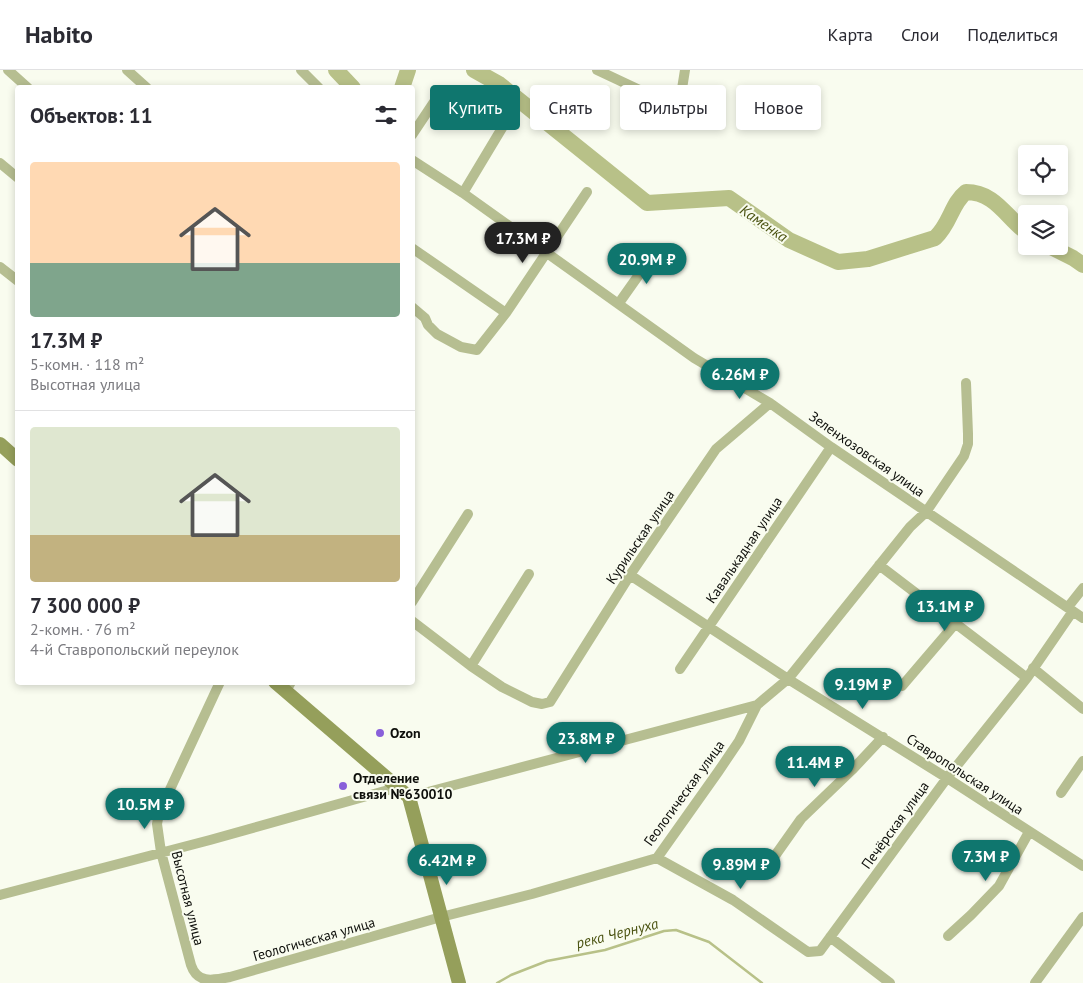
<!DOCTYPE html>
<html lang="ru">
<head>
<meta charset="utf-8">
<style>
	body { margin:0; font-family:"PT Sans",sans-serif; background:#f2f2f3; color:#2b2b33; height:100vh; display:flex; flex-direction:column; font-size:19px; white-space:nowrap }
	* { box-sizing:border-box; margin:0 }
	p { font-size:16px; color:#7c7c81 }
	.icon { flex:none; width:28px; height:28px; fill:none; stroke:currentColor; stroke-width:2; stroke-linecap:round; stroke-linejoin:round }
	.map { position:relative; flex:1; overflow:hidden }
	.sheet { position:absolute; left:15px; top:15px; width:400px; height:600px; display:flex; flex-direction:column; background:#fff; border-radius:5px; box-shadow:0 2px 8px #0003 }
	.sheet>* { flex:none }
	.guide { position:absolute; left:430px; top:15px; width:475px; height:45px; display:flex; gap:10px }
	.fabs { position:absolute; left:1018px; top:75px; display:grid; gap:10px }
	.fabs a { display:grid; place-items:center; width:50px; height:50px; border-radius:5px; background:#fff; box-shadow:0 2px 8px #0003; font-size:25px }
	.price { position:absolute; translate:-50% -42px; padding:0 11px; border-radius:18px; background:#0f766e; color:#fff; font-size:16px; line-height:32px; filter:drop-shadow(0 1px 2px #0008) }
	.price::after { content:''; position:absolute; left:50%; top:30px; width:15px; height:11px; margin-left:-8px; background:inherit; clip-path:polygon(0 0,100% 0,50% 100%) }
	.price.current { background:#222; color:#fff }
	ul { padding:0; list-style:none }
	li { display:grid; align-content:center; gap:10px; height:265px; padding:0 15px }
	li+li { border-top:1px solid #e1e1e2 }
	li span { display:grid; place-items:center; height:155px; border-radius:5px; color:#555 }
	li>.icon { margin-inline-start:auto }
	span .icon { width:90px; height:90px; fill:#fffc; stroke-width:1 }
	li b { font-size:21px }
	h2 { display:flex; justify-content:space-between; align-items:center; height:60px; padding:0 15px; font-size:21px }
	.tag { padding:0 18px; border-radius:5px; background:#fff; box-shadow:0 2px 8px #0003; font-size:18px; line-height:45px }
	.tag.current { background:#0f766e; color:#fff }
	header { display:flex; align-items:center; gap:30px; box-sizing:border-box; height:70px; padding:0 25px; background:#fff; border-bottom:1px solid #e1e1e2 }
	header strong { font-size:24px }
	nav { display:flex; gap:28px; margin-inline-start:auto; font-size:18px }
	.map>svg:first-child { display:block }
</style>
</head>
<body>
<header>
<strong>Habito</strong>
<nav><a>Карта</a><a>Слои</a><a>Поделиться</a></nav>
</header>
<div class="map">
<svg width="1083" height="913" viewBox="0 0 1083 913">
	<rect width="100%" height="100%" fill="#f9fcef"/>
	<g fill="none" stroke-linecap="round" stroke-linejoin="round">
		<!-- stream -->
		<path stroke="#b8c188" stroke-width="2.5" d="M497,913L511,905L547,891L605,880L664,861L676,860L709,872L762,913"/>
		<!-- river -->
		<path stroke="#b8c188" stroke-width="16" d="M336,0L353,18
			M474,0L499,14L647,133L729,128L789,170L838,192L868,189L935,168C951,153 951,134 966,122C995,122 1006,147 1026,162
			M402,18L408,0
			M1049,176L1073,188L1083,195"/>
		<!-- street -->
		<path stroke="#b6be91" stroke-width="10" d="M8,0L28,18
			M127,0L147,18
			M301,0L319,18
			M597,0L646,23L681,25L685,0
			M412,65L436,29
			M412,90L463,123L694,288L770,333L831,377L1083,548
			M0,93L18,108
			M463,123L508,48
			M412,178L506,243
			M0,197L18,211
			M619,233L655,182
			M412,237L425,248L428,255L437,264L461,277L477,280L506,243L587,122
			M879,495L1027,608
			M630,505L788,609L947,708L1083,796
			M412,532L468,444
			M1068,537L1083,518
			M412,551L471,596L502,617L532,632L542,634L550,632L630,505L716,379L770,333
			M471,596L529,504
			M1033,598L1083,639
			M680,599L831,377
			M220,612L159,743L157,754L161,782L191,895C197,913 211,911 230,907L441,847L532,824L657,788L718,702L739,671L757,635L788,609L910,457L926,442L964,386L968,374V364L966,313
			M902,616L955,554
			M286,621L291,612
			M1061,723L1083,691
			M409,727L757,635
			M657,788L733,830L808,882L820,881L947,708L1027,608L1073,541
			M772,790L801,749L852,700L883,667
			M0,825L210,770L399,717
			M948,866L971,845L999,816L1029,762
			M830,867L890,913
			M1035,913L1083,847"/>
		<!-- secondary -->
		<path stroke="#959f5b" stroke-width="14" d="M0,374L18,390
			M275,612L409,727L459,913"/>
	</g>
	<!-- markers -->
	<g fill="#8960da" stroke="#f9fcef" stroke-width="2">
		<circle cx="380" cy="663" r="5"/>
		<circle cx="343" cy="716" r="5"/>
	</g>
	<g text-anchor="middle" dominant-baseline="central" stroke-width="4" stroke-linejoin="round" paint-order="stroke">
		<!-- street labels -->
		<g font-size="14" fill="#0e0f0b" stroke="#f9fcef">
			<text transform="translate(867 384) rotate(35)">Зеленхозовская улица</text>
			<text transform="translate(640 467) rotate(-56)">Курильская улица</text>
			<text transform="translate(744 480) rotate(-56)">Кавалькадная улица</text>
			<text transform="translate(965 704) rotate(33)">Ставропольская улица</text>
			<text transform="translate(684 723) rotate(-54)">Геологическая улица</text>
			<text transform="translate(895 755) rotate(-54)">Печёрская улица</text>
			<text transform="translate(188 828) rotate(76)">Высотная улица</text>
			<text transform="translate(314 869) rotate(-16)">Геологическая улица</text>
		</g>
		<!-- poi labels -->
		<g font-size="14" font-weight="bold" fill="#0e0f0b" stroke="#f9fcef" text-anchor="start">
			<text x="390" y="663">Ozon</text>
			<text x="353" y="708">Отделение<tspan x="353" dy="16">связи №630010</tspan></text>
		</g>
		<!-- water labels -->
		<g font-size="15" font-style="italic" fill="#4c5413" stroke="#f9fcef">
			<text transform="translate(764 153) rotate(34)">Каменка</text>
			<text transform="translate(617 863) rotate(-14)">река Чернуха</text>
		</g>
	</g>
</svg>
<div class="fabs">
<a><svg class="icon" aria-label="locate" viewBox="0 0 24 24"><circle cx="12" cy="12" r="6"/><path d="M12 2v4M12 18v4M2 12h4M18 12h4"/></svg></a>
<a><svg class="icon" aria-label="layers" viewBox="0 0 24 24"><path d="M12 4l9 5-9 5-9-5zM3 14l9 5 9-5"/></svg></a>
</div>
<b class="price current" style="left:523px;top:194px">17.3M ₽</b>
<b class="price" style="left:647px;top:215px">20.9M ₽</b>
<b class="price" style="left:740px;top:330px">6.26M ₽</b>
<b class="price" style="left:945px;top:562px">13.1M ₽</b>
<b class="price" style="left:863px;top:640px">9.19M ₽</b>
<b class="price" style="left:586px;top:694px">23.8M ₽</b>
<b class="price" style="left:815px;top:718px">11.4M ₽</b>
<b class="price" style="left:145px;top:760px">10.5M ₽</b>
<b class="price" style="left:986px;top:812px">7.3M ₽</b>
<b class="price" style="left:447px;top:816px">6.42M ₽</b>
<b class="price" style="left:741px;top:820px">9.89M ₽</b>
<div class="guide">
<a class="tag current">Купить</a>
<a class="tag">Снять</a>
<a class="tag">Фильтры</a>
<a class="tag">Новое</a>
</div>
<section class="sheet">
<h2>Объектов: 11<svg class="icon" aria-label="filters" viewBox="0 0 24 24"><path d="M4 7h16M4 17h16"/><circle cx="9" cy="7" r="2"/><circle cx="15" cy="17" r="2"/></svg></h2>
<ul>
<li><span style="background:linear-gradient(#ffd9b3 65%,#7fa58c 0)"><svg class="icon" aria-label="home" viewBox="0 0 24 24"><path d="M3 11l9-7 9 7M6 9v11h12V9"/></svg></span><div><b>17.3M ₽</b><p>5-комн. · 118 m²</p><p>Высотная улица</p></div></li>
<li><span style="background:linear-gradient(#dfe7d0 70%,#c2b280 0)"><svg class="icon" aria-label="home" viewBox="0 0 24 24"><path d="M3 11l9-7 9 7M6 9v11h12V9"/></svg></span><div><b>7 300 000 ₽</b><p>2-комн. · 76 m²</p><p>4-й Ставропольский переулок</p></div></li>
</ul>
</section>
</div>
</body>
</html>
